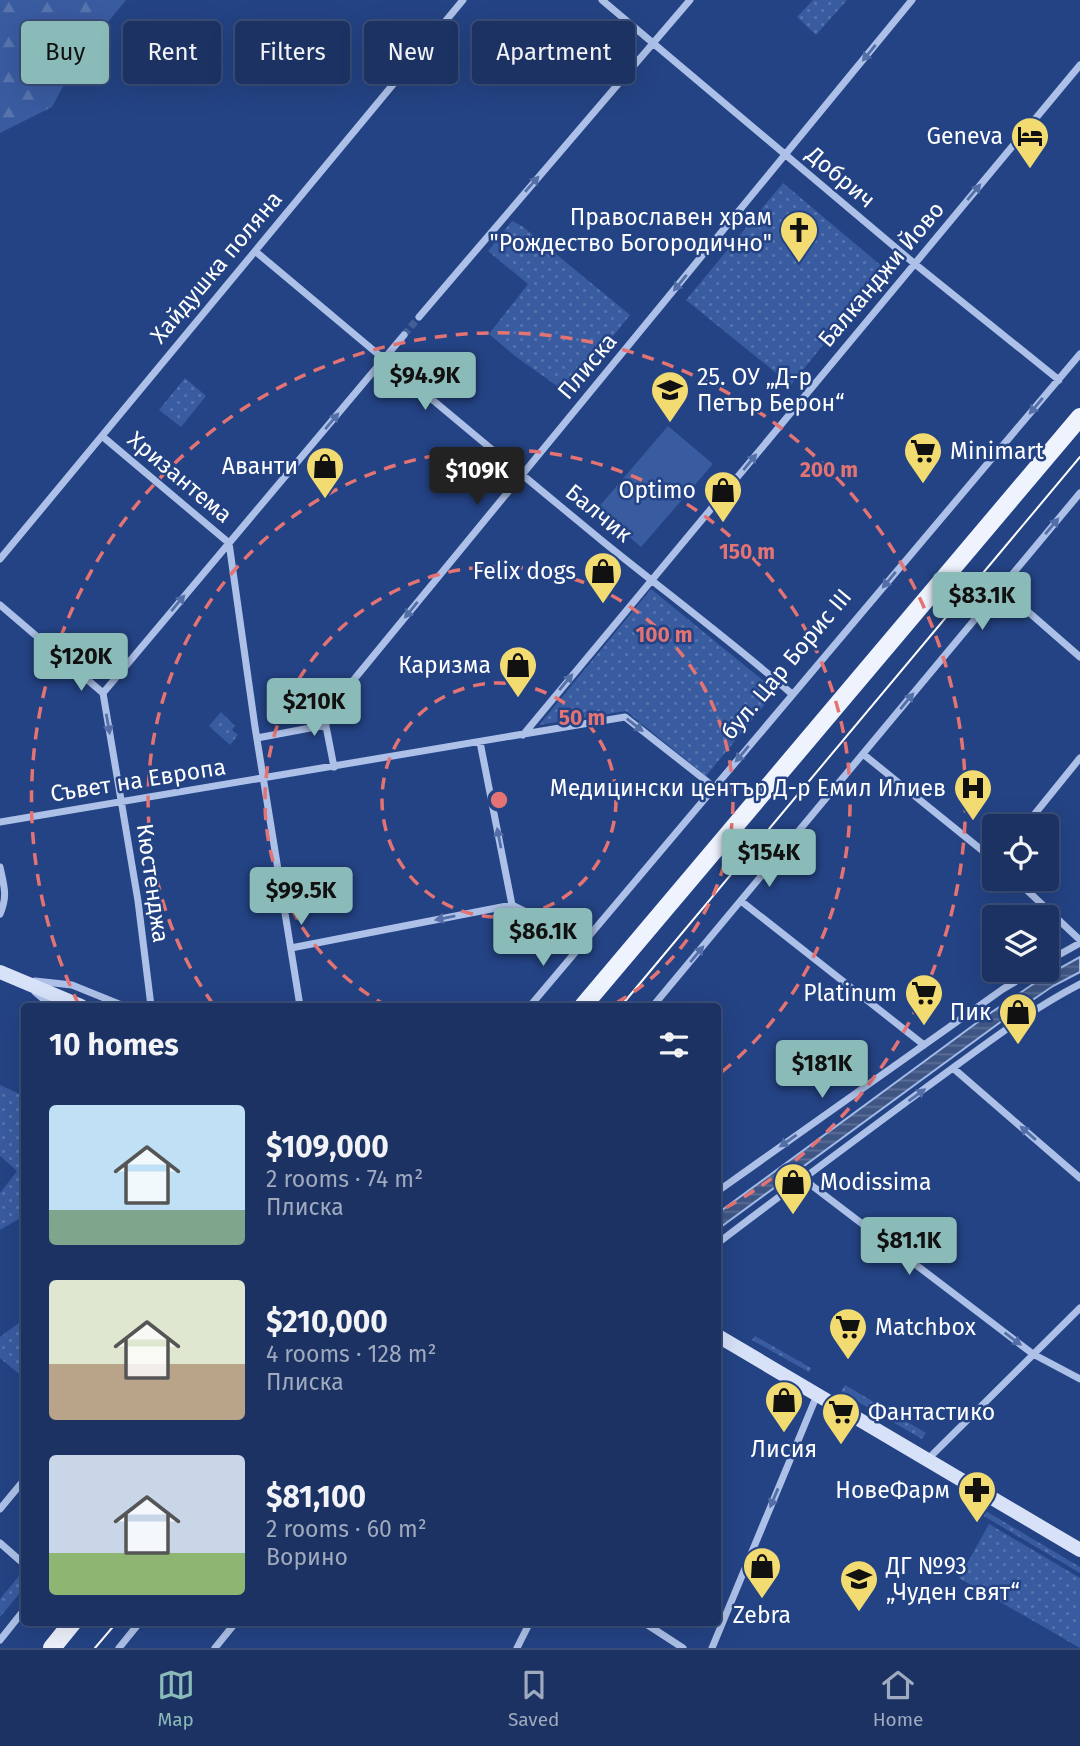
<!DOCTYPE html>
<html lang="en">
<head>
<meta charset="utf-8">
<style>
	body { margin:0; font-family:"Fira Sans",sans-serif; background:#243a69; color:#f1f3f6; height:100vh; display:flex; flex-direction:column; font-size:26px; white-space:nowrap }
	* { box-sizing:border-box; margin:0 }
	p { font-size:23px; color:#a0aabe }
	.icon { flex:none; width:38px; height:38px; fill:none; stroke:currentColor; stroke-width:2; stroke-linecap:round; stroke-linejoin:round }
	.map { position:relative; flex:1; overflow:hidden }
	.panel { position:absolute; left:21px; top:1003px; width:700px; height:623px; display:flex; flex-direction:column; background:#1b3263; border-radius:7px; box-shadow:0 7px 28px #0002,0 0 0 2px #394d78 }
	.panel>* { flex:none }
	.banner { position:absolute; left:21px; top:21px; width:700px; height:63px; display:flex; gap:14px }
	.tools { position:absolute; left:982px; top:814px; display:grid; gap:14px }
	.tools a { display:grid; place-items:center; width:77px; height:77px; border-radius:7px; background:#1b3263; box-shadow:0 7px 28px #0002,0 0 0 2px #394d78; font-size:35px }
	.price { position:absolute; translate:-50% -60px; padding:0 16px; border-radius:7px; background:#8bbbb9; color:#111; font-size:23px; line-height:46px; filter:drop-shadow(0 2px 4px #0008) }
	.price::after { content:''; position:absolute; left:50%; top:42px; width:21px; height:16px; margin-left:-10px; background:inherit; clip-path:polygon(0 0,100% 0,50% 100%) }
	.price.selected { background:#222; color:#fff }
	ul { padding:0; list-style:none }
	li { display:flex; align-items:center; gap:21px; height:175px; padding:0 28px }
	li span { display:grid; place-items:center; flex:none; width:196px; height:140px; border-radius:7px; color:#555 }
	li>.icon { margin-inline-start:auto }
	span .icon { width:84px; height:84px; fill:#fffc; stroke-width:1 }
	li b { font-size:30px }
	h2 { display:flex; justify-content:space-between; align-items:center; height:84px; padding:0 28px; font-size:30px }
	.chip { padding:0 24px; border-radius:7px; background:#1b3263; box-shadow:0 7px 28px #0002,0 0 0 2px #394d78; font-size:24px; line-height:63px }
	.chip.selected { background:#8bbbb9; color:#111 }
	.menu { display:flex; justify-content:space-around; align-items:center; height:98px; border-top:2px solid #394d78; background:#1b3263; font-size:19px; color:#a0aabe }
	.menu a { display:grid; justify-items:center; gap:4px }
	.menu .selected { color:#8bbbb9 }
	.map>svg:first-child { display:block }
</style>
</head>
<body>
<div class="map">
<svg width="1080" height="1648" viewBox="0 0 1080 1648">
	<defs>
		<pattern id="grass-dots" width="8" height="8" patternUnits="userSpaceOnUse" patternTransform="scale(1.75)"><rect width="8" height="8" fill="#395ba0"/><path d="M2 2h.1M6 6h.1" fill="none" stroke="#5774ae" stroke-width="1.8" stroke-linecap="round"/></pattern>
		<pattern id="forest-firs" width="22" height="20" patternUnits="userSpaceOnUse" patternTransform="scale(1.75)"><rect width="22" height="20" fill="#395ba0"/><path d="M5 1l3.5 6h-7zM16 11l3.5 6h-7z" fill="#5774ae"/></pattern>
		<pattern id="water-rules" width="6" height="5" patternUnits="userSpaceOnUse" patternTransform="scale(1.75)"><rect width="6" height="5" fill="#3f5685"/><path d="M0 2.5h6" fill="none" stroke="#5c6f97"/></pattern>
	</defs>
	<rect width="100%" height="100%" fill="#244384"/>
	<!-- grass -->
	<path fill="url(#grass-dots)" d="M813,0H847L816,35L797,17Z
		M783,183L884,268L791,385L686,300Z
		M512,221L522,226L630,315L567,393L515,356L489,334L528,284L488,251Z
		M185,378L206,396L181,427L159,410Z
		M651,589L776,691L706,776L626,711L539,725Z
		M221,712L235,726L232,730L238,735L230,745L209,726Z
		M0,1085L24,1096V1216L0,1230V1193L17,1171L0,1156Z
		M24,1319V1378L0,1358V1337Z
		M755,1336L811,1368L809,1372L752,1340Z
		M845,1385L926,1433L922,1439L841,1392Z
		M974,1504L1080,1567V1573L972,1509Z
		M989,1524L1080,1578V1648L959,1578Z
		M19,1576L24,1581V1588L0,1617V1599Z"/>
	<!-- forest -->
	<path fill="url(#forest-firs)" d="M0,0H126L78,59L52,107L0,133Z"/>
	<!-- garden -->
	<path fill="#395ba0" d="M668,426L713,464L641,547L597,509Z"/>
	<!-- water -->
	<path fill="url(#water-rules)" stroke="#a1bae8" stroke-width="2" d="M1080,957V972L1053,986L1006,1018L718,1229V1213L986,1016L1042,978Z"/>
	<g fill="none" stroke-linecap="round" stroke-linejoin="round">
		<!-- street-tunnel -->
		<path stroke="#455f96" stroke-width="7" stroke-dasharray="7 3.5" stroke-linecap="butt" d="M404,335L419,317"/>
		<!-- street -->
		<path stroke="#adc1e8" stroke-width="7" d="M602,0L915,264L1059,380
			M255,251C372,349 488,447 606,544C668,594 732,642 792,694
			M419,317L690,0
			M102,436L229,543L255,727L300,1006
			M0,559L463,0
			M1001,588L1080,657
			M0,605L103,693L138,901L151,1006
			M103,693L404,335
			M523,735L1080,65
			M257,738L326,725
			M480,742L512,905
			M863,754L994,860
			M334,767L324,716L912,0
			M0,822L625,717L714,787
			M1025,826L1080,758
			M0,867C4,886 8,896 0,914
			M1014,878L1080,940
			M741,901L924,1045
			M291,948L512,905L528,913L578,948
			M1046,962L1080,943
			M35,981L72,985L124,1006
			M35,992L52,1006
			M530,1006L1080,354
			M653,1006L1080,493
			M953,1068L1080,1178
			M802,1178L1033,1354L1080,1379
			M718,1191L1003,989L1035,970
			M718,1243C786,1191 855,1140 924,1089C974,1053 1024,1013 1080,984
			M927,1460L1080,1308
			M0,1509L24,1480
			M0,1543L24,1564
			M643,1622L683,1648
			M0,1640L24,1610
			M119,1648L140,1622
			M215,1648L236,1622
			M517,1648L530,1622
			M712,1648L817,1395"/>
		<!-- secondary -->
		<path stroke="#d7e1f7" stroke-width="14" d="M0,972L81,1006
			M718,1336L1080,1550"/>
		<!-- primary -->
		<path stroke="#eff3fe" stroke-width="18" d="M583,1006L1080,417
			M52,1648L73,1622"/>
		<!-- tram -->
		<path stroke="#fff" stroke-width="2" d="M621,1006L1080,457
			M95,1648L117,1622"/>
	</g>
	<!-- one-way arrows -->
	<defs><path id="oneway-solid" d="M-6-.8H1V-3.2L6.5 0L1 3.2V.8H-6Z" transform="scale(1.75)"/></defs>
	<g fill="#546fa7">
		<use href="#oneway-solid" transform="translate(869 53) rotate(129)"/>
		<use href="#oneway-solid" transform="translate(532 184) rotate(-49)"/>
		<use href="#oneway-solid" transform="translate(974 192) rotate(-50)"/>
		<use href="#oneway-solid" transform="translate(680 283) rotate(129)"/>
		<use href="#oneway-solid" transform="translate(1036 406) rotate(130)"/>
		<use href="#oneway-solid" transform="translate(332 421) rotate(-50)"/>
		<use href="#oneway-solid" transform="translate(750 462) rotate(-51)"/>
		<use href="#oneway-solid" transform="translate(1052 526) rotate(-50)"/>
		<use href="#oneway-solid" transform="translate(889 580) rotate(130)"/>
		<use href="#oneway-solid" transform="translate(178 603) rotate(-50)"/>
		<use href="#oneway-solid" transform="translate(411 610) rotate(129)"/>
		<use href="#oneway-solid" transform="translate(566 682) rotate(-50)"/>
		<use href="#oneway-solid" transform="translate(907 701) rotate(-50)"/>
		<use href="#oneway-solid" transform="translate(108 724) rotate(80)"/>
		<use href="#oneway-solid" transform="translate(635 725) rotate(38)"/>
		<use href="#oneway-solid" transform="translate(742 754) rotate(130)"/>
		<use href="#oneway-solid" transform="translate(499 838) rotate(-101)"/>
		<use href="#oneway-solid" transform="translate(445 918) rotate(169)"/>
		<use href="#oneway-solid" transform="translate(697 954) rotate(-50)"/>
		<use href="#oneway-solid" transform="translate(917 1095) rotate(-36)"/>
		<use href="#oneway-solid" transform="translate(1028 1133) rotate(-139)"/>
		<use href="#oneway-solid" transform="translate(788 1141) rotate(145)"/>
		<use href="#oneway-solid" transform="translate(1013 1339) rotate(37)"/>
		<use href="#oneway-solid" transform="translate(774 1498) rotate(113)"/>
	</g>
	<!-- distance rings -->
	<g fill="none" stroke="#e47373" stroke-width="3.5" stroke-dasharray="12 9">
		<circle cx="499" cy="800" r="117"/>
		<path d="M387 1006A234 234 0 1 1 611 1006"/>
		<path d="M213 1004A351 351 0 1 1 718 1075"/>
		<path d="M79 1005A467 467 0 1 1 718 1212"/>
	</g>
	<!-- icons -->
	<defs>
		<symbol id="hotel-pin" viewBox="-11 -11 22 30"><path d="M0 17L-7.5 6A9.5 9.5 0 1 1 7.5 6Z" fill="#f2db71" stroke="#244384"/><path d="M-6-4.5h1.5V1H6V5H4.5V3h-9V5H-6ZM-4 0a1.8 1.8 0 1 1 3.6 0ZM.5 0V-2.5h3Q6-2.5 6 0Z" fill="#111"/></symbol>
		<symbol id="church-pin" viewBox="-11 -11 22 30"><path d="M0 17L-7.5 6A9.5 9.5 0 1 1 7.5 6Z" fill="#f2db71" stroke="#244384"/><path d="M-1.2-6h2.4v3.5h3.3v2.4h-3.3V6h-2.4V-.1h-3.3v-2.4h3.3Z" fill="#111"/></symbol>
		<symbol id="school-pin" viewBox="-11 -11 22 30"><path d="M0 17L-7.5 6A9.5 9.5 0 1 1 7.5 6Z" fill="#f2db71" stroke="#244384"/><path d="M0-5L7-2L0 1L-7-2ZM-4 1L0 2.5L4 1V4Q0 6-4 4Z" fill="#111"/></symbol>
		<symbol id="supermarket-pin" viewBox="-11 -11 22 30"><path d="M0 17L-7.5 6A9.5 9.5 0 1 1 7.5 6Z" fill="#f2db71" stroke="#244384"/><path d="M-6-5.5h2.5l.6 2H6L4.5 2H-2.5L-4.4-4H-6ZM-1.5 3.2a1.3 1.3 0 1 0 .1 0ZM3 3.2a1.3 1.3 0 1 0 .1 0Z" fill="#111"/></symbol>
		<symbol id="shop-pin" viewBox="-11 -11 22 30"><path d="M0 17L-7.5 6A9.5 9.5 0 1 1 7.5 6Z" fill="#f2db71" stroke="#244384"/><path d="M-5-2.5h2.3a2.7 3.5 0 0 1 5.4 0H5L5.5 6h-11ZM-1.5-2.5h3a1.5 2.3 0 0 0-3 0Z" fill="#111"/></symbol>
		<symbol id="hospital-pin" viewBox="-11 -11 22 30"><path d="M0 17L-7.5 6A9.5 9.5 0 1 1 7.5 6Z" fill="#f2db71" stroke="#244384"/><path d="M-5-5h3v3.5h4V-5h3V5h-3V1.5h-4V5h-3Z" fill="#111"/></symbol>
		<symbol id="pharmacy-pin" viewBox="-11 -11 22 30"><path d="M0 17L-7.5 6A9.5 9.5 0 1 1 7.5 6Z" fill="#f2db71" stroke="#244384"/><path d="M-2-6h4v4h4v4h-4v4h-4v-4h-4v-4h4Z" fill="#111"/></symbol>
	</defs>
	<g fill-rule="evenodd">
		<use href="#hotel-pin" x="1008" y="114" width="44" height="60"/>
		<use href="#church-pin" x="777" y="208" width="44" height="60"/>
		<use href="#school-pin" x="648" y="368" width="44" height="60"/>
		<use href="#supermarket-pin" x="901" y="429" width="44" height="60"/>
		<use href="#shop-pin" x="303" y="444" width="44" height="60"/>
		<use href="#shop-pin" x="701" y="468" width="44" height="60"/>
		<use href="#shop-pin" x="581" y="549" width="44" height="60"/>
		<use href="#shop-pin" x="496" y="643" width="44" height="60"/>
		<use href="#hospital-pin" x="951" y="766" width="44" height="60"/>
		<use href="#supermarket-pin" x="902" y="971" width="44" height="60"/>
		<use href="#shop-pin" x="996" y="990" width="44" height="60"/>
		<use href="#shop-pin" x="771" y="1160" width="44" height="60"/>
		<use href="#supermarket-pin" x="826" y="1305" width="44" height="60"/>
		<use href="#shop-pin" x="762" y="1378" width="44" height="60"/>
		<use href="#supermarket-pin" x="819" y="1390" width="44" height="60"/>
		<use href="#pharmacy-pin" x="955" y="1468" width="44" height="60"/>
		<use href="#shop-pin" x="740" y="1544" width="44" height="60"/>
		<use href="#school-pin" x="837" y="1557" width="44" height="60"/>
	</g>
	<g text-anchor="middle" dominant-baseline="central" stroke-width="5" stroke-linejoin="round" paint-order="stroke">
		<!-- poi labels -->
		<g font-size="23" fill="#fff" stroke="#244384" text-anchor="end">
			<text x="1003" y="136">Geneva</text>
			<text x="772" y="217">Православен храм<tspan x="772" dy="26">"Рождество Богородично"</tspan></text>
			<text x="697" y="377" text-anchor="start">25. ОУ „Д-р<tspan x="697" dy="26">Петър Берон“</tspan></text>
			<text x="950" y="451" text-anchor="start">Minimart</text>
			<text x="298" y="466">Аванти</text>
			<text x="696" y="490">Optimo</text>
			<text x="576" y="571">Felix dogs</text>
			<text x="491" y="665">Каризма</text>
			<text x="946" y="788">Медицински център Д-р Емил Илиев</text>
			<text x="897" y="993">Platinum</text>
			<text x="991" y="1012">Пик</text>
			<text x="820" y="1182" text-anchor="start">Modissima</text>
			<text x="875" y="1327" text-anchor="start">Matchbox</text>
			<text x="868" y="1412" text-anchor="start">Фантастико</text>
			<text x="784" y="1449" text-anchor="middle">Лисия</text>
			<text x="950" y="1490">НовеФарм</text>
			<text x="886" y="1566" text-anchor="start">ДГ №93<tspan x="886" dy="26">„Чуден свят“</tspan></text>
			<text x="762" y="1615" text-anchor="middle">Zebra</text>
		</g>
		<!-- street labels -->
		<g font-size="23" fill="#fff" stroke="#244384">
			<text transform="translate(841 177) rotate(40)">Добрич</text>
			<text transform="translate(216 267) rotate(-50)">Хайдушка поляна</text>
			<text transform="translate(881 274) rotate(-50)">Балканджи Йово</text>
			<text transform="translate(587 366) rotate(-50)">Плиска</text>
			<text transform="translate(180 477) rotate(40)">Хризантема</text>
			<text transform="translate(599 513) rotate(39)">Балчик</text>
			<text transform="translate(786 664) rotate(-50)">бул. Цар Борис III</text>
			<text transform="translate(138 780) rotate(-9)">Съвет на Европа</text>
			<text transform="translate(153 883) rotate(82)">Кюстенджа</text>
		</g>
	</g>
	<circle cx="499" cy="800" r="10" fill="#e47373" stroke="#244384" stroke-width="3.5"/>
	<g font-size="21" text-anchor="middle" font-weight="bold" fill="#e47373" stroke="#244384" stroke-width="5" stroke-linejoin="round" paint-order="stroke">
		<text x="829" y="477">200 m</text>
		<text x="747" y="559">150 m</text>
		<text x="664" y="642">100 m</text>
		<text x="582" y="725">50 m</text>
	</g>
</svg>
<div class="tools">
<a><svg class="icon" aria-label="locate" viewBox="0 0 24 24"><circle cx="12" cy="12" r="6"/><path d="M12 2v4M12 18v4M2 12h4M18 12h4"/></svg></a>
<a><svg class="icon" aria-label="layers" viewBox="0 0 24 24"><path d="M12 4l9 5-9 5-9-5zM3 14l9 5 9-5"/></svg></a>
</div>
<b class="price" style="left:425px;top:412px">$94.9K</b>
<b class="price selected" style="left:477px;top:507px">$109K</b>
<b class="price" style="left:982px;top:632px">$83.1K</b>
<b class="price" style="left:81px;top:693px">$120K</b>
<b class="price" style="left:314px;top:738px">$210K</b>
<b class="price" style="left:769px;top:889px">$154K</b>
<b class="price" style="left:301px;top:927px">$99.5K</b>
<b class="price" style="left:543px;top:968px">$86.1K</b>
<b class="price" style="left:822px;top:1100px">$181K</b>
<b class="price" style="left:909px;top:1277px">$81.1K</b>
<div class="banner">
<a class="chip selected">Buy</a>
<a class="chip">Rent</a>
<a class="chip">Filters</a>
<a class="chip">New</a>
<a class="chip">Apartment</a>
</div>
<section class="panel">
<h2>10 homes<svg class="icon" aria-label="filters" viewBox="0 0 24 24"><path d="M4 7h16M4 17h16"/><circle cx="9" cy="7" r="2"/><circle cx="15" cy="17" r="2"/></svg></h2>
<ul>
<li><span style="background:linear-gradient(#bfe0f5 75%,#7fa58c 0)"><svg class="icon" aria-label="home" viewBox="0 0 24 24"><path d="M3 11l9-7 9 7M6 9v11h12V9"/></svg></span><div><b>$109,000</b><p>2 rooms · 74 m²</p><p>Плиска</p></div></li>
<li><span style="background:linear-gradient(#dfe7d0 60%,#b9a48a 0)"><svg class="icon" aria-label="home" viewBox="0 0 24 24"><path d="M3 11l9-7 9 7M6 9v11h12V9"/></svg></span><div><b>$210,000</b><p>4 rooms · 128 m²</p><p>Плиска</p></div></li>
<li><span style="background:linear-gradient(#c9d6e8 70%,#8fb573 0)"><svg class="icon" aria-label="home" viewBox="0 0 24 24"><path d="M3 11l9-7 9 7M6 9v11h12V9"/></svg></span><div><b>$81,100</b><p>2 rooms · 60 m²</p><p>Ворино</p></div></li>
</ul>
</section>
</div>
<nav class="menu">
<a class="selected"><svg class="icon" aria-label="map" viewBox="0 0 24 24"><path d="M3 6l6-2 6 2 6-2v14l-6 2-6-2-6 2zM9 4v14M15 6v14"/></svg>Map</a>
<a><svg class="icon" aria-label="saved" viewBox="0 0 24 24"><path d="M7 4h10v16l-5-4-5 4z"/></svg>Saved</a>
<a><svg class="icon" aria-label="home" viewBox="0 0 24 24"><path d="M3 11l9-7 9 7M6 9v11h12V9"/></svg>Home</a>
</nav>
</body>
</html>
